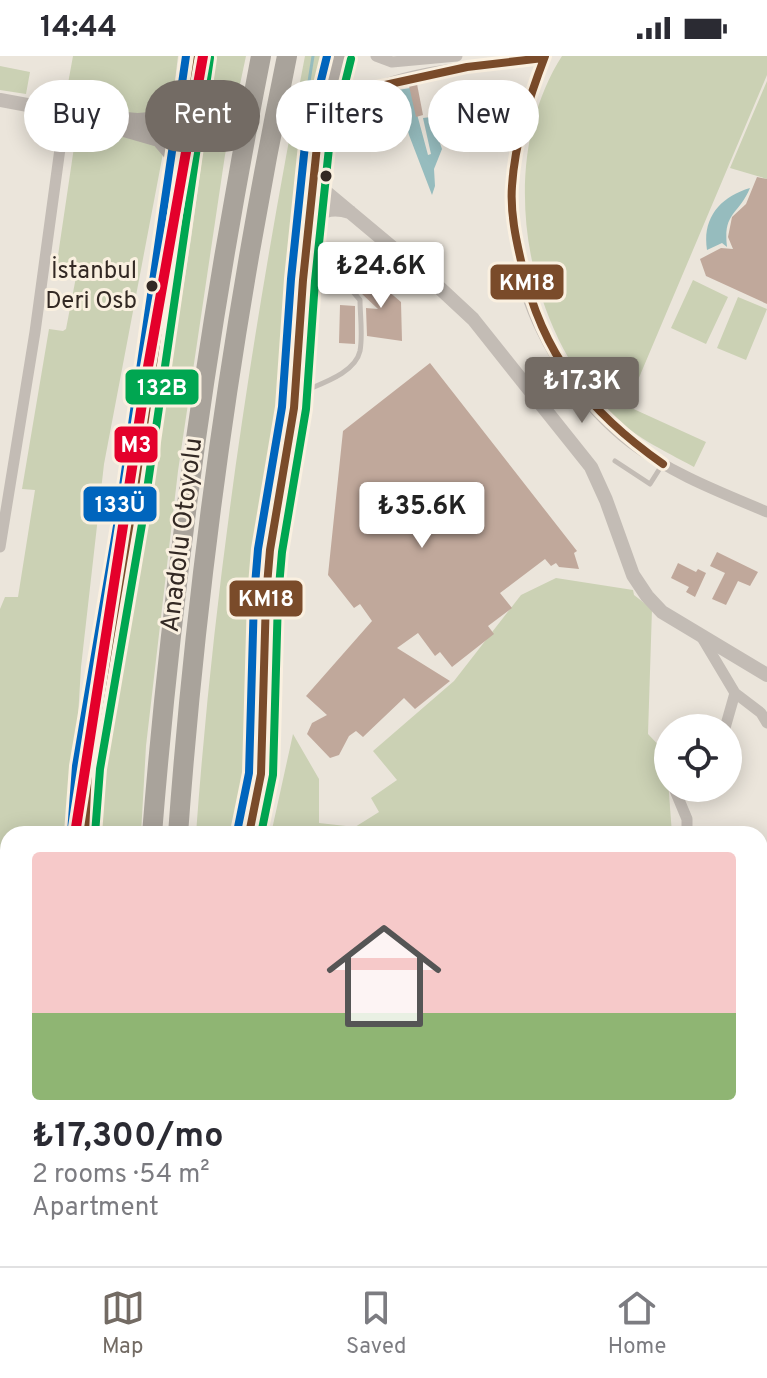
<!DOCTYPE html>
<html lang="en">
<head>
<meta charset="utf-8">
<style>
	body { margin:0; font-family:Overpass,sans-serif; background:#f2f2f3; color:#2b2b33; height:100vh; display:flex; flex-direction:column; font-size:30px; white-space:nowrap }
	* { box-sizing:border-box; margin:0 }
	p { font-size:26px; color:#7c7c81 }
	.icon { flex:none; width:44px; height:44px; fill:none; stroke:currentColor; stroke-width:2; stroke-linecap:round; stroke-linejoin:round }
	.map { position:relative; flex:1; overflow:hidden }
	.sheet { position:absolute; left:0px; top:770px; width:768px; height:440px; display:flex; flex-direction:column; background:#fff; border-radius:24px 24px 0 0; box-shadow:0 4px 20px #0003 }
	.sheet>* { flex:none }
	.banner { position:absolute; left:24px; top:24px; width:720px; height:72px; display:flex; gap:16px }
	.controls { position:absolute; left:654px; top:658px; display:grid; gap:16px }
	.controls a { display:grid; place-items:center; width:88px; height:88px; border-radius:50%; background:#fff; box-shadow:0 4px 20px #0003; font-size:40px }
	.price { position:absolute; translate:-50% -68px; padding:0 18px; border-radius:8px; background:#fff; color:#222; font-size:26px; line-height:52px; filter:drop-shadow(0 2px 4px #0008) }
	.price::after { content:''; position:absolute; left:50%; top:48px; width:24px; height:18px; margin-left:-12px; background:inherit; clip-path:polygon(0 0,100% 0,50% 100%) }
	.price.on { background:#736b64; color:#fff }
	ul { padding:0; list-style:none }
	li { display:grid; align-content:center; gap:16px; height:424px; padding:0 32px }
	li span { display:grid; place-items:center; height:248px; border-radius:8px; color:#555 }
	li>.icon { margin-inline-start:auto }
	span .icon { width:144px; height:144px; fill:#fffc; stroke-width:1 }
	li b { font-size:34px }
	.tag { padding:0 28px; border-radius:36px; background:#fff; box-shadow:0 4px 20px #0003; font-size:28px; line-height:72px }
	.tag.on { background:#736b64; color:#fff }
	.status { display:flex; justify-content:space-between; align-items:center; height:56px; padding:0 40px; background:#fff; direction:ltr }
	.status svg { height:22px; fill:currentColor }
	.dock { display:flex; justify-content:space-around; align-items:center; height:112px; border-top:2px solid #e1e1e2; background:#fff; font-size:22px; color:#7c7c81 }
	.dock a { display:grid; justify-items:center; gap:4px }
	.dock .on { color:#736b64 }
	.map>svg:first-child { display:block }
</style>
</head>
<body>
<div class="status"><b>14:44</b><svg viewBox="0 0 49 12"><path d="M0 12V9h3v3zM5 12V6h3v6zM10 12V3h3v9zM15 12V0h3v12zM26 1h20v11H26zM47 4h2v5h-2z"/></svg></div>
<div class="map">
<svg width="767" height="1210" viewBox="0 0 767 1210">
	<rect width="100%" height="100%" fill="#ebe5db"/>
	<!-- green -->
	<path fill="#cbd1b4" d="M73,0H178L172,50L104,408L81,611L71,778H8V1202H60V1210H0L2,1073L0,1072V553L5,541H18L35,434L22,433L49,273L63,275L66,273L76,221L56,213L77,71L87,72L90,48L65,44Z
		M216,0H246L225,99L178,415L146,690L141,778H98L109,661L140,502L191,183Z
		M305,0H328L306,83L293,202L281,379L260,491L245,737L237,778H196C215,516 255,258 305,0Z
		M562,0H767V19L627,350L706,386L694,411C663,394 632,380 607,354C524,267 495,105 562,0Z
		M0,10L30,16L26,38L0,34Z
		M767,25V123L730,112Z
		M693,224L728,241L706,288L671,272Z
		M738,241L767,253L746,304L717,292Z
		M556,522L633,534L634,539L652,553L648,678L666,697L672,778H271L293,678L319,723V767L355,771L379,756L371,742L397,724L373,695L454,625L521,539Z
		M760,874L767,877V928L760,924Z"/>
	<!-- water -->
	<path fill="#96bcbe" d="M410,32L428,99L431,98L423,62L431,61L442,93L434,113L435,130L432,139L409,79L398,34Z
		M750,132C738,160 723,156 727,191L722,187L707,194C702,162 720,141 750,132Z"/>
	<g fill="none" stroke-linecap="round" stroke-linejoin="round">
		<!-- stream -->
		<path stroke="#96bcbe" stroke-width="3" d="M307,38L313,0"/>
	</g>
	<!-- building -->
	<path fill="#c0a89b" d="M417,28L423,59L416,61L409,30Z
		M757,121L767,123V248L706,220L700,203L721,192L733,193L728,181L732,161L746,148Z
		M360,211L401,246L402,285L367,280L366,252L378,253L361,237Z
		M340,249L355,250V288L339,287Z
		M430,307L577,495L574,497L579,513L559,511L556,507L551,510L545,503L500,537L512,552L488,570L494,578L452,611L440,596L435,600L418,577L397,592L450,625L415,653L404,642L363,681L356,675L349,680L339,699L330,702L307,678L312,667L327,659L306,640L372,565L360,548L354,552L328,519L343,375Z
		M717,496L758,516L750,530L738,525L726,549L712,543L725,517L710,510Z
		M678,507L696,516L698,513L706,517L695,541L686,536L689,531L671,522Z"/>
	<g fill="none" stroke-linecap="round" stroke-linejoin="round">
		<!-- service -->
		<path stroke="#c3bcb5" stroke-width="5" d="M300,337C319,328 355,318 360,295C363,279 360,259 360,244L342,223L309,194
			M615,405L650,428L662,409"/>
		<!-- minor -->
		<path stroke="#c3bcb5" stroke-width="11" d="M376,0L392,6L457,0
			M545,0C529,40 516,87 512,130C511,150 514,171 518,191C520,205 521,220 525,233C543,291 583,350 631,387C672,418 720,436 767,456
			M322,83C333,67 343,53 358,42C394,14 497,8 543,2
			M0,491L35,276L65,56
			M701,580L735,637L761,657L767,667
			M725,672L735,637
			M674,732L687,763V778
			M760,862L767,863"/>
		<!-- tertiary -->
		<path stroke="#c3bcb5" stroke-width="14" d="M0,44L65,56
			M314,115L326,136L430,223L473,263L591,411L606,444L633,519L647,540L662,556L767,619
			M310,174C316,154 331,150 350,156"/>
		<!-- primary -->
		<path stroke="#b2aba4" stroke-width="16" d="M65,56L159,83L171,97L178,122
			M125,64C155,68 176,59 190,30
			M85,778L84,758L88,712L130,466L198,0
			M249,778L261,718L266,541L270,494L294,352L303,224L317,90L339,0
			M80,1202V1210
			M215,1202L216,1210"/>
		<!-- motorway -->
		<path stroke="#a9a39b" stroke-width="20" d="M152,778C173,516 210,258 261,0
			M178,778C197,517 234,257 287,0"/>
		<!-- primary-bridge -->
		<path stroke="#b2aba4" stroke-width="16" d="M112,1210L177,1206L187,1210"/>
		<defs>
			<path id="bus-1" d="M545,0C529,42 515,85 512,130C510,156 516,184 522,209C542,299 589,356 663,408
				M85,778L88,712L130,466L198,0
				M249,778L261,718L266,541L270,494L294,352L303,224L317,90L337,61L360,40L376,31L467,11L543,2"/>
			<path id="bus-2" d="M95,778L100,713L142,468L210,2
				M261,778L273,719L278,542L282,496L306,353L315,225L329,92L351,3"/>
			<path id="bus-3" d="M237,776L249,717L254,541L258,493L282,351L291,223L305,89L327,0
				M71,777L76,710L118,464L186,0"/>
		</defs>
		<!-- bus-1 casing -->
		<use href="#bus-1" stroke="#faf0e0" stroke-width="14"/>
		<!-- bus-2 casing -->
		<use href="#bus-2" stroke="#faf0e0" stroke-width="14"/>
		<!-- bus-3 casing -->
		<use href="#bus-3" stroke="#faf0e0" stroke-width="14"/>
		<!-- bus-1 -->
		<use href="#bus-1" stroke="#7a4b2a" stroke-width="8"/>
		<!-- bus-2 -->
		<use href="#bus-2" stroke="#00a651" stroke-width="8"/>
		<!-- bus-3 -->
		<use href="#bus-3" stroke="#0065bd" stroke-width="8"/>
		<defs>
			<path id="metro-1" d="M75,778L146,322L203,0"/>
		</defs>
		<!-- metro-1 casing -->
		<use href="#metro-1" stroke="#faf0e0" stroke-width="16"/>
		<!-- metro-1 -->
		<use href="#metro-1" stroke="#e4002b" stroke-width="10"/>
	</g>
	<!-- markers -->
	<g fill="#332924" stroke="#faf0e0" stroke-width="3">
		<circle cx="326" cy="120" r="7"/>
		<circle cx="152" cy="230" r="7"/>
	</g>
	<g text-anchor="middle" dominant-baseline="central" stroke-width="6" stroke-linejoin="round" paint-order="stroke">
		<!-- bus labels -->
		<g font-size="24" fill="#332924" stroke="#faf0e0" text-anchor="end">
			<text x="137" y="216">İstanbul<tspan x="137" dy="30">Deri Osb</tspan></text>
		</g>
		<!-- street labels -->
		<g font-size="26" fill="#332924" stroke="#faf0e0">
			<text transform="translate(183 479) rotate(-83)">Anadolu Otoyolu</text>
		</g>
	</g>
	<g stroke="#faf0e0" stroke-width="3">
		<rect x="489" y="207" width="76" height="38" rx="8" fill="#7a4b2a"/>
		<rect x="124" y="312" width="76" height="38" rx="8" fill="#00a651"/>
		<rect x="113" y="369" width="46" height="39" rx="8" fill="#e4002b"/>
		<rect x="82" y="429" width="76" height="38" rx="8" fill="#0065bd"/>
		<rect x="228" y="523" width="76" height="39" rx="8" fill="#7a4b2a"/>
	</g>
	<g font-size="22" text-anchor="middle" font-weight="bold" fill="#fff">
		<text x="527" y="234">KM18</text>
		<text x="162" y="339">132B</text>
		<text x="136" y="396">M3</text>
		<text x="120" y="456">133Ü</text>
		<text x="266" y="550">KM18</text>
	</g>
</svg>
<div class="controls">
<a><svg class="icon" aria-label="locate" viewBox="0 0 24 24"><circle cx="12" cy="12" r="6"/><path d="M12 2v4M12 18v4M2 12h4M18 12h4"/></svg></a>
</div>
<b class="price" style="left:381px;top:254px">₺24.6K</b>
<b class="price on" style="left:582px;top:369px">₺17.3K</b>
<b class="price" style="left:422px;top:494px">₺35.6K</b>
<div class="banner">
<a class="tag">Buy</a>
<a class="tag on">Rent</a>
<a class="tag">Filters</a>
<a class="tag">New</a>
</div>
<section class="sheet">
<ul>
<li><span style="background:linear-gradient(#f6c9c9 65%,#8fb573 0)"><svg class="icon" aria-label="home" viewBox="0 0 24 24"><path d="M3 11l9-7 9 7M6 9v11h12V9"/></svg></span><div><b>₺17,300/mo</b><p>2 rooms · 54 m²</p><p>Apartment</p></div></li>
</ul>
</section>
</div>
<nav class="dock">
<a class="on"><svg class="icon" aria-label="map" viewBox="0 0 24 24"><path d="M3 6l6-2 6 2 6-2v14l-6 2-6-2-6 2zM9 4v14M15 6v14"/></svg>Map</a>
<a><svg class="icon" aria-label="saved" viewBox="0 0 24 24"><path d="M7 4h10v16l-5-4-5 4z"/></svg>Saved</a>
<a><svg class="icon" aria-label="home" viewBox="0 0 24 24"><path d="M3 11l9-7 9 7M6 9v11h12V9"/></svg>Home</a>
</nav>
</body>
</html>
